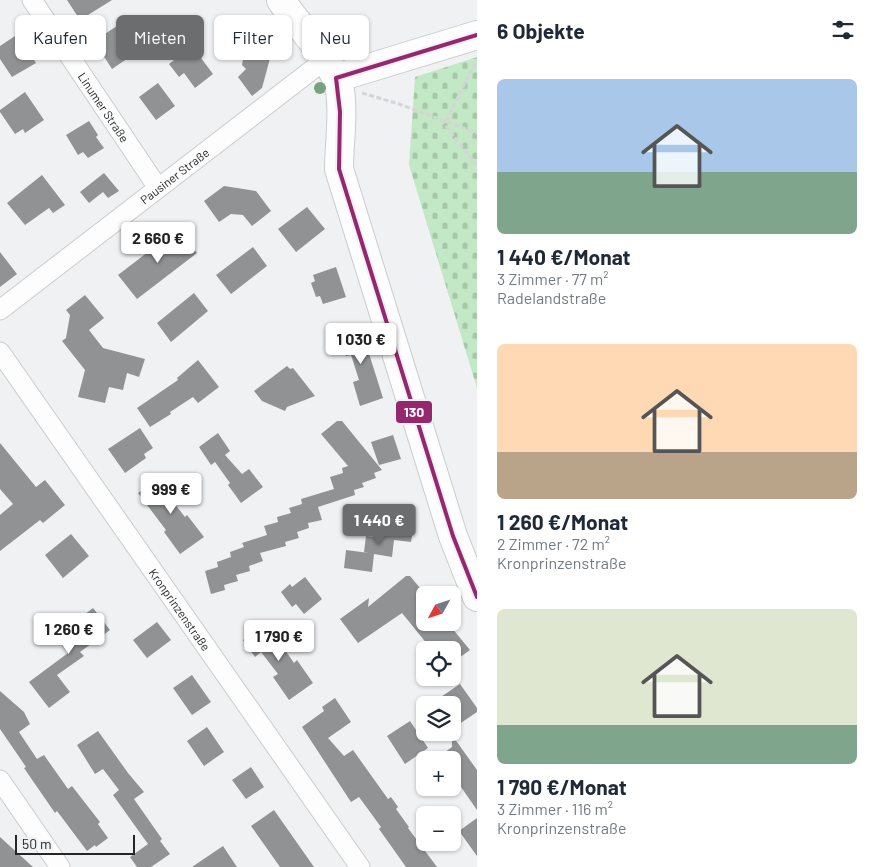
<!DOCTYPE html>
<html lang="de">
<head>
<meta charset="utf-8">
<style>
	body { margin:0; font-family:Barlow,sans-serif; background:#f6f6f7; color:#1f2937; height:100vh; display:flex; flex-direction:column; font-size:19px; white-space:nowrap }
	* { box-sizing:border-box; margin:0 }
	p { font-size:16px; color:#747a83 }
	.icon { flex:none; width:28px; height:28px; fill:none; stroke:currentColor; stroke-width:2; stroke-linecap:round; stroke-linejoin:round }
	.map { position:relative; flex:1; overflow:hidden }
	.panel { display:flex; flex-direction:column; background:#fff; width:400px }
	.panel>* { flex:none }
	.banner { position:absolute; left:15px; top:15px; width:386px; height:45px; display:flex; gap:10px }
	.needle { width:32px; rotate:230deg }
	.controls { position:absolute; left:416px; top:586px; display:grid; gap:10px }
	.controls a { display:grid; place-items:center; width:45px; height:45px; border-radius:8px; background:#fff; box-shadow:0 1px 4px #0004; font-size:25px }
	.scale { position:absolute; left:15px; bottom:12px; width:120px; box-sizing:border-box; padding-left:5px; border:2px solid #252627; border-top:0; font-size:14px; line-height:18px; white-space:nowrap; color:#252627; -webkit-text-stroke:4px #eff1f4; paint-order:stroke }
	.price { position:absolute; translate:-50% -42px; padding:0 11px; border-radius:5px; background:#fff; color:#222; font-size:16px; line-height:32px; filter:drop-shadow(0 1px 2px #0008) }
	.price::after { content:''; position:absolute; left:50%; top:30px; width:15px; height:11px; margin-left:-8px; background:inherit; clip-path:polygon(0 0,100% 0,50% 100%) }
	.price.on { background:#6c6d6e; color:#fff }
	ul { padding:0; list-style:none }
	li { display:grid; align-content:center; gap:10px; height:265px; padding:0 20px }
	li span { display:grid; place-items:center; height:155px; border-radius:8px; color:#555 }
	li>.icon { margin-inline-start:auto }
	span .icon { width:90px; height:90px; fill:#fffc; stroke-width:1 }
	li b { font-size:21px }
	h2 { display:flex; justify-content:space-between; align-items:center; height:60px; padding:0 20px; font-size:21px }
	.tag { padding:0 18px; border-radius:8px; background:#fff; box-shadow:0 1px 4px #0004; font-size:18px; line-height:45px }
	.tag.on { background:#6c6d6e; color:#fff }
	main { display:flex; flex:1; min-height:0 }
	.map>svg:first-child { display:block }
</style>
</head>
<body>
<main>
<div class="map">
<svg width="477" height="867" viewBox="0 0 477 867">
	<defs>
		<pattern id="cemetery-stones" width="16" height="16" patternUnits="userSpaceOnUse" patternTransform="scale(1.25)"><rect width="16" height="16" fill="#c2e8c5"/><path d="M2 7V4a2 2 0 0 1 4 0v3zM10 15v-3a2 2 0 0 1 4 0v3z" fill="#a7c7a9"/></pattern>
	</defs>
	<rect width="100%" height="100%" fill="#f0f1f3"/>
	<!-- cemetery -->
	<path fill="url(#cemetery-stones)" d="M477,57V388L409,165L415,77Z"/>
	<!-- building -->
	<path fill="#919293" d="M67,0H112L80,20Z
		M117,26L134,54L112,69L94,41Z
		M269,26L275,40L262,88L252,96L238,77L246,69L242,65L245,47L251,44L249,32Z
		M18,34L36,63L12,77L0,59V46Z
		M192,46L213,74L195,88L184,73L179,77L169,64Z
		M158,83L175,106L156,120L139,97Z
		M25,92L44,120L25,133L23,129L15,134L0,112V110Z
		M89,121L98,135L96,137L104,148L88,158L83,152L78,155L66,135Z
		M104,173L119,191L108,198L103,192L89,203L80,192Z
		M42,175L65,205L53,213L49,208L25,225L7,203Z
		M224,186L256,191L271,211L252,226L243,215L231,214L219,222L204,201Z
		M307,207L325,229L296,252L278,229Z
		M178,229L197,253L137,299L118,275Z
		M253,247L267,266L231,294L216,275Z
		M0,252L17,274L0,287Z
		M336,267L346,297L323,304L320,296L316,297L311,283L315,281L313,275Z
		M194,293L208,311L171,342L157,323Z
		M85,295L104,318L89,330L103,348L145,359L139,377L127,373L123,390L109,387L105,403L78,397L85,370L62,341L66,338L70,315L66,310Z
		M360,325L383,398L360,406L353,382L359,380L351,355L346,356L339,331Z
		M198,360L219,387L198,403L193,397L170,412L171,414L150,427L137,408L178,380L177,378Z
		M287,366L290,369L293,368L315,396L287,407L285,411L262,401L254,391Z
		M337,421H342L382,470L374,473L376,478L362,483L364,487L354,490L355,495L318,507L322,520L308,523L309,528L297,532L299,538L285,542L286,546L260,553L263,561L249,566L250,571L236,575L238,581L224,585L225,590L211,594L205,571L218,567L217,562L231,557L230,552L244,547L242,543L267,535L264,526L278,522L277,517L291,513L289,508L302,504L301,499L334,489L330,477L343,473L342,468L348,466L321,434Z
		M140,428L153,448L144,454L146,458L125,473L108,449Z
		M218,433L230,451L225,455L242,474L249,469L263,487L241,503L228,485L230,483L215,462L211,465L199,447Z
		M393,435L401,459L379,465L371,442Z
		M0,443L36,487L45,480L65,505L43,523L40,520L0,551V515L13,504L0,489Z
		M158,478H163L175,493L170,498L185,517L187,515L204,537L180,554L164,532L166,530L138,493Z
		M385,521L414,524L411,542L394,540L392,557L374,554L372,572L344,568L346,550L369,553L364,552L366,536L383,538Z
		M71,534L89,556L63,578L45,555Z
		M406,576H410L425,594V622H447L470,650L452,663V650H432L402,613L358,643L340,619L369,598L368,607Z
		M305,577L322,599L304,614L296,604L292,607L281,592L290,584L292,587Z
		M93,608L110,630L80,652L84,656L57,675L70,692L49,708L29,682L68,653L54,635L68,624L70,626Z
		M157,622L171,640L147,658L133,640Z
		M263,625L273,639L276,637L294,663L297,660L313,683L289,700L273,677L278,674L261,652L255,657L243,640Z
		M192,675L211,702L192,715L173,688Z
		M460,684L477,708V712L452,729V705H429Z
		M0,691L24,712L30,724L19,732L37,759L44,755L68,789L72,786L100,822L98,824L108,838L96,847L95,845L87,851L57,811L55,813L24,768L26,767L0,729Z
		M335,698L351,722L328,738L344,756L353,750L388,799L391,797L398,807L396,809L409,827L408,828L437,867H406L379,829L381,827L359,797L351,802L302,727L324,711L322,707Z
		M410,721L428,748L405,764L387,736Z
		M207,727L224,752L204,766L187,741Z
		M98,731L128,773L144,792L134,799L162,839L160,841L170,854L151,867H137L130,857L148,844L113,795L119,790L103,769L95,774L77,745Z
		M452,735L477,770V810L452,774V760H434L452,747Z
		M251,767L264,787L246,799L232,780Z
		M274,810L314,867H280L251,826Z
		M477,818V856L459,831Z
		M0,837L33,867H0Z
		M223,846L237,867H192Z"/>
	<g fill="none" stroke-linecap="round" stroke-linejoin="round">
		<defs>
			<g id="street">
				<path id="s1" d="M32,0L158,188"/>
				<path id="s2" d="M0,310L326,59"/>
				<path id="s3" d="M0,352L360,867"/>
				<path d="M0,780L60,867"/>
			</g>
			<path id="secondary" d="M281,0C298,27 334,60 340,91C344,115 339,144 339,169L453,536L477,597
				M336,78L477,35"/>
		</defs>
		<!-- street casing -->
		<use href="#street" stroke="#cbcccc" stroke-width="21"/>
		<!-- secondary casing -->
		<use href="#secondary" stroke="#cbcccc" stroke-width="30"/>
		<!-- path -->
		<path stroke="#d5d5d6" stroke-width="3" stroke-dasharray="5 2.5" stroke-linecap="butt" d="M362,93L399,104L477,133
			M441,120L477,166
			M446,121L474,65L477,64"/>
		<!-- street -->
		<use href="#street" stroke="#fdfdfd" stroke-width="19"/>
		<!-- secondary -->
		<use href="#secondary" stroke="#fdfdfd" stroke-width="28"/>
		<defs>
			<path id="bus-1" d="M336,78L340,112L339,169L453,536L477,597
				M336,78L477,35"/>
		</defs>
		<!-- bus-1 casing -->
		<use href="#bus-1" stroke="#eff1f4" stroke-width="8"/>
		<!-- bus-1 -->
		<use href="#bus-1" stroke="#95276e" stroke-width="4"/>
	</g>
	<!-- trees -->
	<circle fill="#76a37e" cx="320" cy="88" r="6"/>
	<g text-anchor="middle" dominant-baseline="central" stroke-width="5" stroke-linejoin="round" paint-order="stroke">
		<!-- street labels -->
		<g font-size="12" fill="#252627" stroke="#eff1f4">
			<text stroke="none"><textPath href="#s1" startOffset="129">Linumer Straße</textPath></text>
			<text stroke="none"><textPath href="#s2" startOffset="220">Pausiner Straße</textPath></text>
			<text stroke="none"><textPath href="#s3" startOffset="314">Kronprinzenstraße</textPath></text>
		</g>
	</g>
	<rect stroke="#eff1f4" stroke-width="2" x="395" y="400" width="38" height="24" rx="5" fill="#95276e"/>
	<g font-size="14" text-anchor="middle" font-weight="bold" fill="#fff">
		<text x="414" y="417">130</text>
	</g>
</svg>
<div class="controls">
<a><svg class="needle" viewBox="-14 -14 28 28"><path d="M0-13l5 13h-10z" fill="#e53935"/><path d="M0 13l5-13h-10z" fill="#747a83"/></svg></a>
<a><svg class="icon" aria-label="locate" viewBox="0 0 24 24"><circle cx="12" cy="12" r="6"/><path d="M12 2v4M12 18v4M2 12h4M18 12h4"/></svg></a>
<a><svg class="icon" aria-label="layers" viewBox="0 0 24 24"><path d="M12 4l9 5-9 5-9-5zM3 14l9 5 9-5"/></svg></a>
<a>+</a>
<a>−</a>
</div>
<div class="scale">50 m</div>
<b class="price" style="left:158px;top:264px">2 660 €</b>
<b class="price" style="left:361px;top:365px">1 030 €</b>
<b class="price" style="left:171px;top:515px">999 €</b>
<b class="price on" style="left:379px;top:546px">1 440 €</b>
<b class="price" style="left:69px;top:655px">1 260 €</b>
<b class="price" style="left:279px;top:662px">1 790 €</b>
<div class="banner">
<a class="tag">Kaufen</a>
<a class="tag on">Mieten</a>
<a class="tag">Filter</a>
<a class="tag">Neu</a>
</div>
</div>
<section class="panel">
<h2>6 Objekte<svg class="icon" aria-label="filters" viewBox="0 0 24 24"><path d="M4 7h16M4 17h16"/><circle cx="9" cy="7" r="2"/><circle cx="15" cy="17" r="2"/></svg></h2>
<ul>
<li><span style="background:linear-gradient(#a9c7e8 60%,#7fa58c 0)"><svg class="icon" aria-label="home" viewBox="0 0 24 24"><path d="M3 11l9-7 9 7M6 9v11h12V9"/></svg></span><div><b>1 440 €/Monat</b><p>3 Zimmer · 77 m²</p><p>Radelandstraße</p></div></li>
<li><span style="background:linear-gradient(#ffd9b3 70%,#b9a48a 0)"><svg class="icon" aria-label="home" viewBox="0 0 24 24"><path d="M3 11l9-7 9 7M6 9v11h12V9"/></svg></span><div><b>1 260 €/Monat</b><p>2 Zimmer · 72 m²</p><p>Kronprinzenstraße</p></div></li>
<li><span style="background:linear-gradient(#dfe7d0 75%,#7fa58c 0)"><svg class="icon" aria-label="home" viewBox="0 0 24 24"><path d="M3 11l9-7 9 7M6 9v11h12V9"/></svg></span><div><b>1 790 €/Monat</b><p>3 Zimmer · 116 m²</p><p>Kronprinzenstraße</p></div></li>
</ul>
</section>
</main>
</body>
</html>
